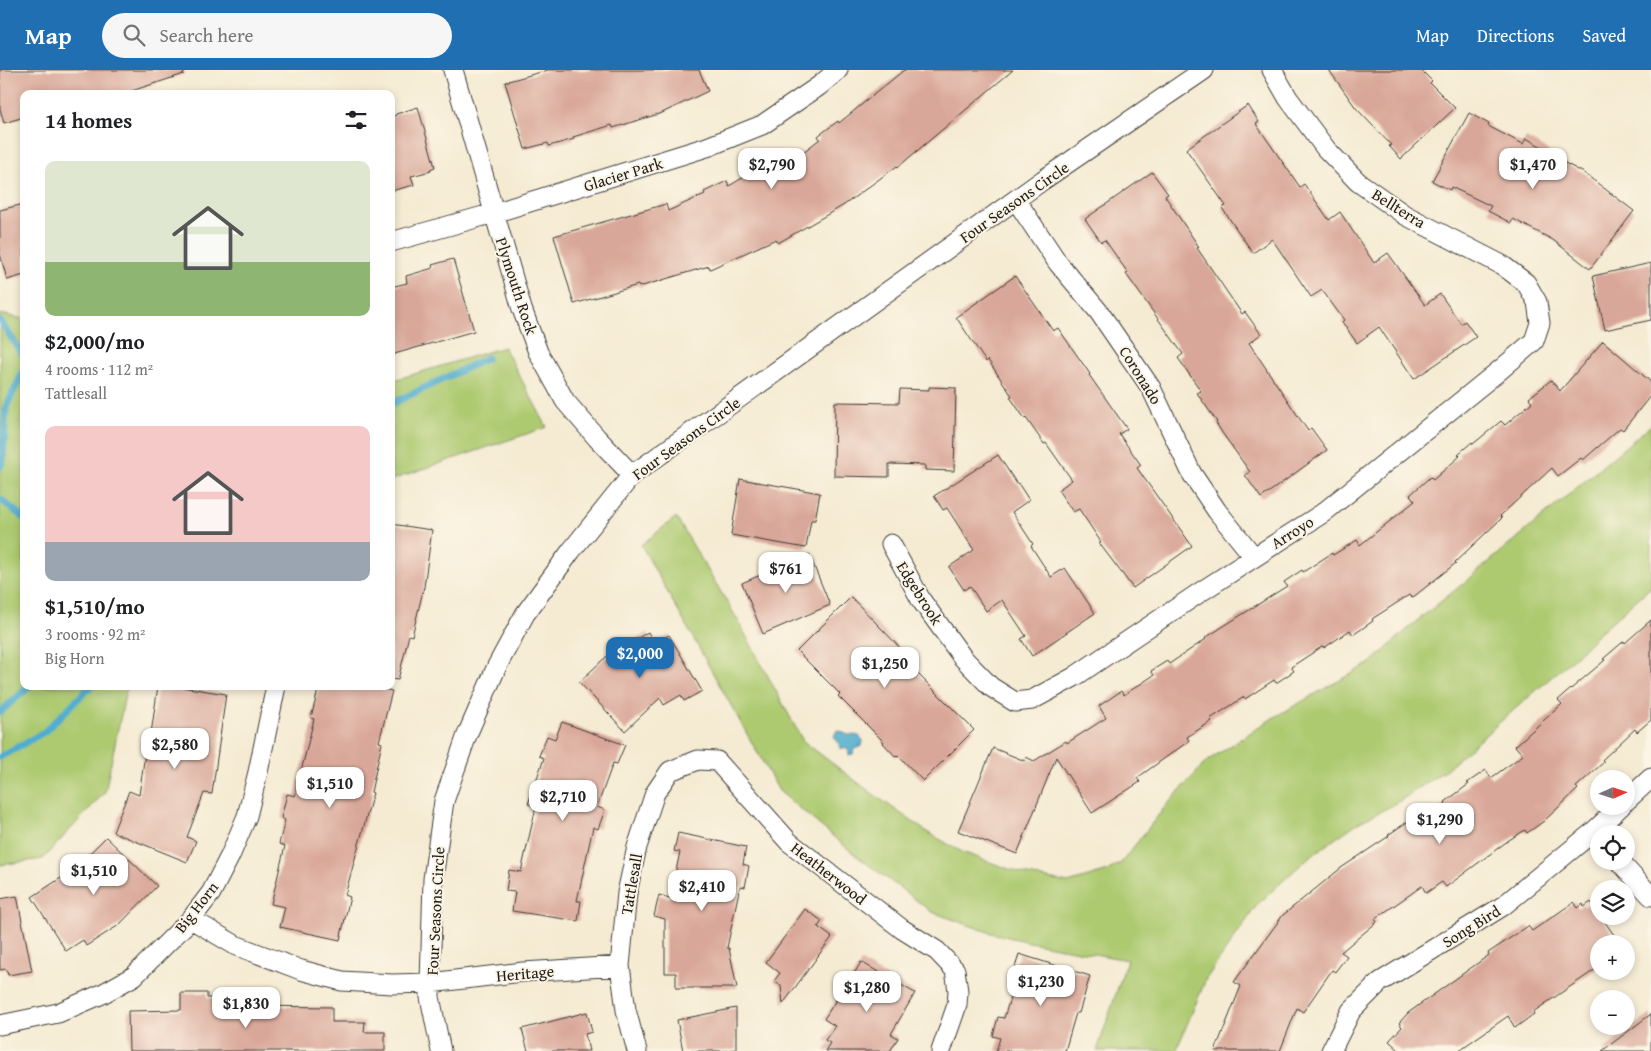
<!DOCTYPE html>
<html lang="en">
<head>
<meta charset="utf-8">
<style>
	body { margin:0; font-family:"Gentium Book Plus",serif; background:#f6f6f6; color:#202124; height:100vh; display:flex; flex-direction:column; font-size:19px; white-space:nowrap }
	* { box-sizing:border-box; margin:0 }
	p { font-size:16px; color:#757577 }
	.icon { flex:none; width:28px; height:28px; fill:none; stroke:currentColor; stroke-width:2; stroke-linecap:round; stroke-linejoin:round }
	.map { position:relative; flex:1; overflow:hidden }
	.side { position:absolute; left:20px; top:20px; width:375px; height:600px; display:flex; flex-direction:column; background:#fff; border-radius:10px; box-shadow:0 2px 8px #0003 }
	.side>* { flex:none }
	.needle { width:32px; rotate:87deg }
	.fabs { position:absolute; left:1590px; top:700px; display:grid; gap:10px }
	.fabs a { display:grid; place-items:center; width:45px; height:45px; border-radius:50%; background:#fff; box-shadow:0 2px 8px #0003; font-size:25px }
	.price { position:absolute; translate:-50% -42px; padding:0 11px; border-radius:10px; background:#fff; color:#222; font-size:16px; line-height:32px; filter:drop-shadow(0 1px 2px #0008) }
	.price::after { content:''; position:absolute; left:50%; top:30px; width:15px; height:11px; margin-left:-8px; background:inherit; clip-path:polygon(0 0,100% 0,50% 100%) }
	.price.active { background:#1f6fb2; color:#fff }
	ul { padding:0; list-style:none }
	li { display:grid; align-content:center; gap:10px; height:265px; padding:0 25px }
	li span { display:grid; place-items:center; height:155px; border-radius:10px; color:#555 }
	li>.icon { margin-inline-start:auto }
	span .icon { width:90px; height:90px; fill:#fffc; stroke-width:1 }
	li b { font-size:21px }
	h2 { display:flex; justify-content:space-between; align-items:center; height:60px; padding:0 25px; font-size:21px }
	header { display:flex; align-items:center; gap:30px; box-sizing:border-box; height:70px; padding:0 25px; background:#1f6fb2; color:#fff }
	header strong { font-size:24px }
	nav { display:flex; gap:28px; margin-inline-start:auto; font-size:18px }
	.search { width:350px; height:45px; background:#f6f6f6; display:flex; align-items:center; gap:12px; box-sizing:border-box; padding:0 18px; border-radius:28px; color:#757577; font-size:19px }
	.map>svg:first-child { display:block }
</style>
</head>
<body>
<header>
<strong>Map</strong>
<div class="search"><svg class="icon" aria-label="search" viewBox="0 0 24 24"><circle cx="10" cy="10" r="6"/><path d="M15 15l6 6"/></svg>Search here</div>
<nav><a>Map</a><a>Directions</a><a>Saved</a></nav>
</header>
<div class="map">
<svg width="1651" height="981" viewBox="0 0 1651 981">
	<rect width="100%" height="100%" fill="#fcf5e5"/>
	<filter id="ink" filterUnits="userSpaceOnUse"><feTurbulence type="fractalNoise" baseFrequency=".02" numOctaves="2"/><feDisplacementMap in="SourceGraphic" scale="10" xChannelSelector="R" yChannelSelector="G"/><feConvolveMatrix kernelMatrix="1 2 1 2 8 2 1 2 1" color-interpolation-filters="sRGB"/></filter>
	<filter id="wash" filterUnits="userSpaceOnUse"><feTurbulence type="fractalNoise" baseFrequency=".0096" numOctaves="4" result="noise"/><feDisplacementMap in="SourceGraphic" scale="20" xChannelSelector="R" yChannelSelector="G"/><feGaussianBlur stdDeviation="1.12" result="paint"/><feColorMatrix in="noise" values="0 0 0 0 0 0 0 0 0 0 0 0 0 0 0 0 0 1.4 0 .05"/><feComposite in="paint" operator="in"/></filter>
	<g filter="url(#wash)">
		<rect width="100%" height="100%" fill="#f5ebd3"/>
		<!-- green -->
		<path fill="#adca71" stroke="#647346" d="M0,244L24,249V341L20,351L24,361V616H127L105,722L43,789L0,795Z
			M504,277L547,357L391,410V311Z
			M1651,355V517L1601,561L1578,584L1444,701L1397,733L1356,754L1308,788L1257,835L1206,909L1176,981H1097L1127,890L1029,872L991,863L932,842L854,784L779,721L641,475L676,447L736,547L803,671L869,721L927,762L962,782L1023,804L1068,813L1105,802L1121,793L1164,738L1207,691L1271,649L1372,592L1413,554L1470,508Z"/>
		<!-- water -->
		<path fill="#50adce" stroke="#366475" d="M837,660C842,661 844,664 849,665C856,666 859,663 863,671L862,676L854,679L853,684L849,685L848,679L840,678L838,672L834,666Z"/>
		<g fill="none" stroke-linecap="round" stroke-linejoin="round">
			<!-- stream -->
			<path stroke="#50adce" stroke-width="7" d="M0,251L24,286
				M391,334L487,288
				M0,397L3,390L6,337L24,300
				M0,429L24,448
				M0,642L30,616
				M0,687L44,662L91,616"/>
		</g>
		<g id="blocks">
			<!-- building -->
			<path fill="#d9a799" d="M0,0H184V4L122,24H24V47L4,53L0,39Z
				M548,0H699L708,21L662,43L613,58L612,55L573,67L574,69L549,76L548,73L525,79L505,12Z
				M904,0H1013L898,97L897,96L844,135L778,173L776,169L710,199L709,196L639,217L638,215L574,234L554,166L666,134L668,141L705,124L704,122L727,111L729,116L759,98L761,102L787,87L790,92L820,69L818,66L838,51L839,53Z
				M1329,0H1421L1432,11L1430,13L1455,38L1401,89L1389,76L1391,75L1356,38Z
				M1248,35L1259,52L1256,54L1300,117L1304,114L1329,150L1340,142L1374,193L1388,183L1425,235L1440,224L1461,254L1465,251L1476,267L1414,309L1379,257L1357,273L1342,252L1344,250L1322,220L1311,227L1272,169L1253,183L1222,138L1226,136L1186,79Z
				M418,37L435,97L430,99L431,101L411,106L414,115L391,121V47L396,45V44Z
				M1469,43L1489,54L1488,56L1523,74L1526,68L1549,81L1548,84L1584,103L1634,141L1590,199L1553,170L1513,149L1511,153L1488,141L1491,136L1451,117L1450,120L1432,111Z
				M1152,102L1168,124L1165,126L1199,177L1197,178L1242,244L1245,242L1261,264L1249,273L1308,361L1311,358L1327,380L1261,428L1245,405L1250,402L1223,364L1216,353L1217,352L1197,323L1201,321L1178,288L1183,284L1126,204L1128,203L1105,170L1101,172L1085,149Z
				M24,134V205L7,210L0,183V140Z
				M453,189L474,261L391,285V217L407,213L406,206L433,198L432,195Z
				M1651,193V250L1605,260L1593,206Z
				M1015,206L1053,261L1058,258L1090,304L1089,305L1127,359L1119,364L1141,395L1137,398L1192,476L1133,518L1099,473L1101,472L1079,439L1073,442L1058,420L1072,410L1046,373L1044,374L1026,348L1025,349L1010,327L1012,326L988,290L986,292L956,247Z
				M1603,271L1651,312V325L1623,360L1620,358L1583,390L1581,388L1558,406L1552,398L1500,446L1502,448L1455,492L1456,493L1412,528L1409,525L1372,549L1373,551L1353,565L1350,560L1324,578L1323,576L1291,597L1294,601L1276,613L1274,610L1245,629L1244,627L1210,649L1212,651L1187,667L1189,671L1137,708L1140,712L1092,743L1056,687L1017,784L958,761L993,678L1025,691L1026,687L1034,691L1066,671L1067,673L1106,648L1099,636L1121,621L1124,625L1154,605L1151,601L1167,591L1169,594L1206,569L1205,568L1287,516L1284,512L1302,500L1303,502L1332,483L1333,485L1357,470L1360,475L1415,431L1410,425L1430,407L1433,410L1460,386L1458,384L1472,372L1473,374L1501,351L1505,355L1532,332L1529,328L1551,310L1560,321Z
				M929,317L956,318L954,401L925,400V395L889,394V407L834,406L835,332L899,333L900,319L929,320Z
				M998,385L1017,414L1018,413L1029,430L1012,442L1033,474L1031,476L1051,507L1065,498L1095,543L1032,586L1021,569L1026,566L1002,530L986,541L970,516L964,520L949,497L974,480L947,438L943,440L934,426Z
				M740,409L820,423L815,450H811L806,478L731,465Z
				M391,454L432,460L424,517L412,566L409,565L398,610L391,609Z
				M809,484L830,535L763,564L742,513Z
				M851,527L906,584L902,588L974,660L923,711L898,685L896,687L883,673L884,672L838,626L840,624L797,581Z
				M1651,550V650L1637,662L1635,659L1602,690L1604,692L1576,717L1578,719L1544,751L1527,763L1525,760L1509,770L1446,817L1442,812L1426,823L1422,816L1375,849L1377,852L1341,882L1347,886L1335,902L1332,900L1303,942L1297,938L1280,981H1215L1241,916L1234,912L1283,845L1341,798L1389,766L1388,765L1407,752L1412,759L1446,733L1445,732L1469,714L1467,713L1486,700L1491,708L1523,685L1515,676L1562,634L1558,630L1605,590L1603,589L1624,571L1625,573Z
				M648,562L654,573L669,565L702,621L684,631L681,625L664,635L660,628L625,661L579,612L606,587Z
				M158,616H175L226,624L212,724L204,723L187,767L196,771L187,792L113,762L129,721L139,725L147,670H150Z
				M319,616H371L392,621L379,672L382,673L371,722L373,723L345,825L350,827L340,870L280,857L285,837L271,834L285,776L279,774L285,750L281,748L287,724L295,726L314,649L311,648Z
				M562,652L625,675L617,694L613,693L597,737L605,740L598,759L593,757L577,831H581L578,851L512,841L515,822L506,821L509,800L521,802L536,737L528,734L544,688L539,686L547,666L555,669Z
				M678,763L746,777L743,794L749,796L745,817L740,816L727,878H729L737,918H676V903H665V849L654,846L659,825L670,828L680,782L674,781Z
				M106,767L157,816L119,855L86,876L83,870L66,881L32,827L73,800Z
				M17,826L32,901L8,905L6,899L0,900V829Z
				M1574,832L1578,838L1583,834L1584,837L1591,832L1599,844V846H1601L1620,874H1599V897L1533,942L1534,944L1515,958L1508,946L1458,981H1400L1389,971L1402,957L1399,953L1408,943L1489,885L1488,883L1528,856L1532,861Z
				M805,839L822,851L818,857L832,867L783,934L781,916L774,911L780,903L766,892Z
				M1019,884L1090,906L1079,943H1076L1065,981H996L1000,968L993,966L998,947L1004,948L1017,905L1013,904Z
				M861,892L915,923L891,964L898,968L890,981H825L830,973L825,970L835,956L824,949L836,930L838,931Z
				M181,923H207V928H226V932H250V936L332,937V952H365L364,962H385V981H129L128,941L181,940Z
				M736,938V979L725,981H683L677,950Z
				M587,942L592,962L585,964L589,981H528L522,959Z
				M1651,944V981H1602Z"/>
		</g>
	</g>
	<g filter="url(#ink)">
		<use href="#blocks" fill-opacity="0" stroke="#3d3b37" stroke-width="1"/>
		<g fill="none" stroke-linecap="round" stroke-linejoin="round">
			<defs>
				<path id="minor" d="M453,0L522,239L538,282L565,331L597,368L632,405
					M1016,130L1058,193L1099,242L1151,318L1192,404L1217,441L1254,487
					M391,172L494,143L707,77L762,55L819,16L838,0
					M891,474L921,530L963,588L991,617L1015,632L1032,630L1074,607L1202,521L1323,443L1500,300L1534,271L1540,253L1537,232L1526,213L1502,195L1405,145L1358,112L1326,79L1288,28L1272,0
					M1626,731L1651,708
					M1619,791L1651,826
					M191,849L235,875L301,900L342,911L392,914L430,913L523,902L620,896
					M0,955L58,943L102,924L134,906L191,849L211,823L230,786L247,746L258,702L276,616
					M441,981L430,927V913L433,809L444,731L467,665L497,596L525,544L571,481L632,405L1043,110L1204,0
					M637,981L626,940L620,896L627,823L637,777L655,723L670,701L698,690L717,691L789,772L902,859L937,881L955,900L958,921L957,935L941,981
					M1331,981L1351,941L1380,912L1503,836L1593,762L1621,736"/>
			</defs>
			<!-- minor casing -->
			<use href="#minor" stroke="#3d3b37" stroke-width="21"/>
			<!-- minor -->
			<use href="#minor" stroke="#fff" stroke-width="19"/>
		</g>
	</g>
	<g text-anchor="middle" dominant-baseline="central" stroke-width="4" stroke-linejoin="round" paint-order="stroke">
		<!-- street labels -->
		<g font-size="16" fill="#1c1c1c" stroke="#fcf5e5">
			<text transform="translate(623 104) rotate(-17)">Glacier Park</text>
			<text transform="translate(1014 132) rotate(-35)">Four Seasons Circle</text>
			<text transform="translate(1399 138) rotate(32)">Bellterra</text>
			<text transform="translate(517 216) rotate(72)">Plymouth Rock</text>
			<text transform="translate(1141 305) rotate(58)">Coronado</text>
			<text transform="translate(686 368) rotate(-36)">Four Seasons Circle</text>
			<text transform="translate(1292 462) rotate(-32)">Arroyo</text>
			<text transform="translate(920 523) rotate(58)">Edgebrook</text>
			<text transform="translate(829 803) rotate(38)">Heatherwood</text>
			<text transform="translate(631 814) rotate(-80)">Tattlesall</text>
			<text transform="translate(196 837) rotate(-52)">Big Horn</text>
			<text transform="translate(435 841) rotate(-87)">Four Seasons Circle</text>
			<text transform="translate(1471 856) rotate(-32)">Song Bird</text>
			<text transform="translate(525 903) rotate(-5)">Heritage</text>
		</g>
	</g>
</svg>
<div class="fabs">
<a><svg class="needle" viewBox="-14 -14 28 28"><path d="M0-13l5 13h-10z" fill="#e53935"/><path d="M0 13l5-13h-10z" fill="#757577"/></svg></a>
<a><svg class="icon" aria-label="locate" viewBox="0 0 24 24"><circle cx="12" cy="12" r="6"/><path d="M12 2v4M12 18v4M2 12h4M18 12h4"/></svg></a>
<a><svg class="icon" aria-label="layers" viewBox="0 0 24 24"><path d="M12 4l9 5-9 5-9-5zM3 14l9 5 9-5"/></svg></a>
<a>+</a>
<a>−</a>
</div>
<b class="price" style="left:772px;top:120px">$2,790</b>
<b class="price" style="left:1533px;top:120px">$1,470</b>
<b class="price" style="left:786px;top:524px">$761</b>
<b class="price active" style="left:640px;top:609px">$2,000</b>
<b class="price" style="left:885px;top:619px">$1,250</b>
<b class="price" style="left:175px;top:700px">$2,580</b>
<b class="price" style="left:330px;top:739px">$1,510</b>
<b class="price" style="left:563px;top:752px">$2,710</b>
<b class="price" style="left:1440px;top:775px">$1,290</b>
<b class="price" style="left:94px;top:826px">$1,510</b>
<b class="price" style="left:702px;top:842px">$2,410</b>
<b class="price" style="left:1041px;top:937px">$1,230</b>
<b class="price" style="left:867px;top:943px">$1,280</b>
<b class="price" style="left:246px;top:959px">$1,830</b>
<section class="side">
<h2>14 homes<svg class="icon" aria-label="filters" viewBox="0 0 24 24"><path d="M4 7h16M4 17h16"/><circle cx="9" cy="7" r="2"/><circle cx="15" cy="17" r="2"/></svg></h2>
<ul>
<li><span style="background:linear-gradient(#dfe7d0 65%,#8fb573 0)"><svg class="icon" aria-label="home" viewBox="0 0 24 24"><path d="M3 11l9-7 9 7M6 9v11h12V9"/></svg></span><div><b>$2,000/mo</b><p>4 rooms · 112 m²</p><p>Tattlesall</p></div></li>
<li><span style="background:linear-gradient(#f6c9c9 75%,#9aa5b1 0)"><svg class="icon" aria-label="home" viewBox="0 0 24 24"><path d="M3 11l9-7 9 7M6 9v11h12V9"/></svg></span><div><b>$1,510/mo</b><p>3 rooms · 92 m²</p><p>Big Horn</p></div></li>
</ul>
</section>
</div>
</body>
</html>
